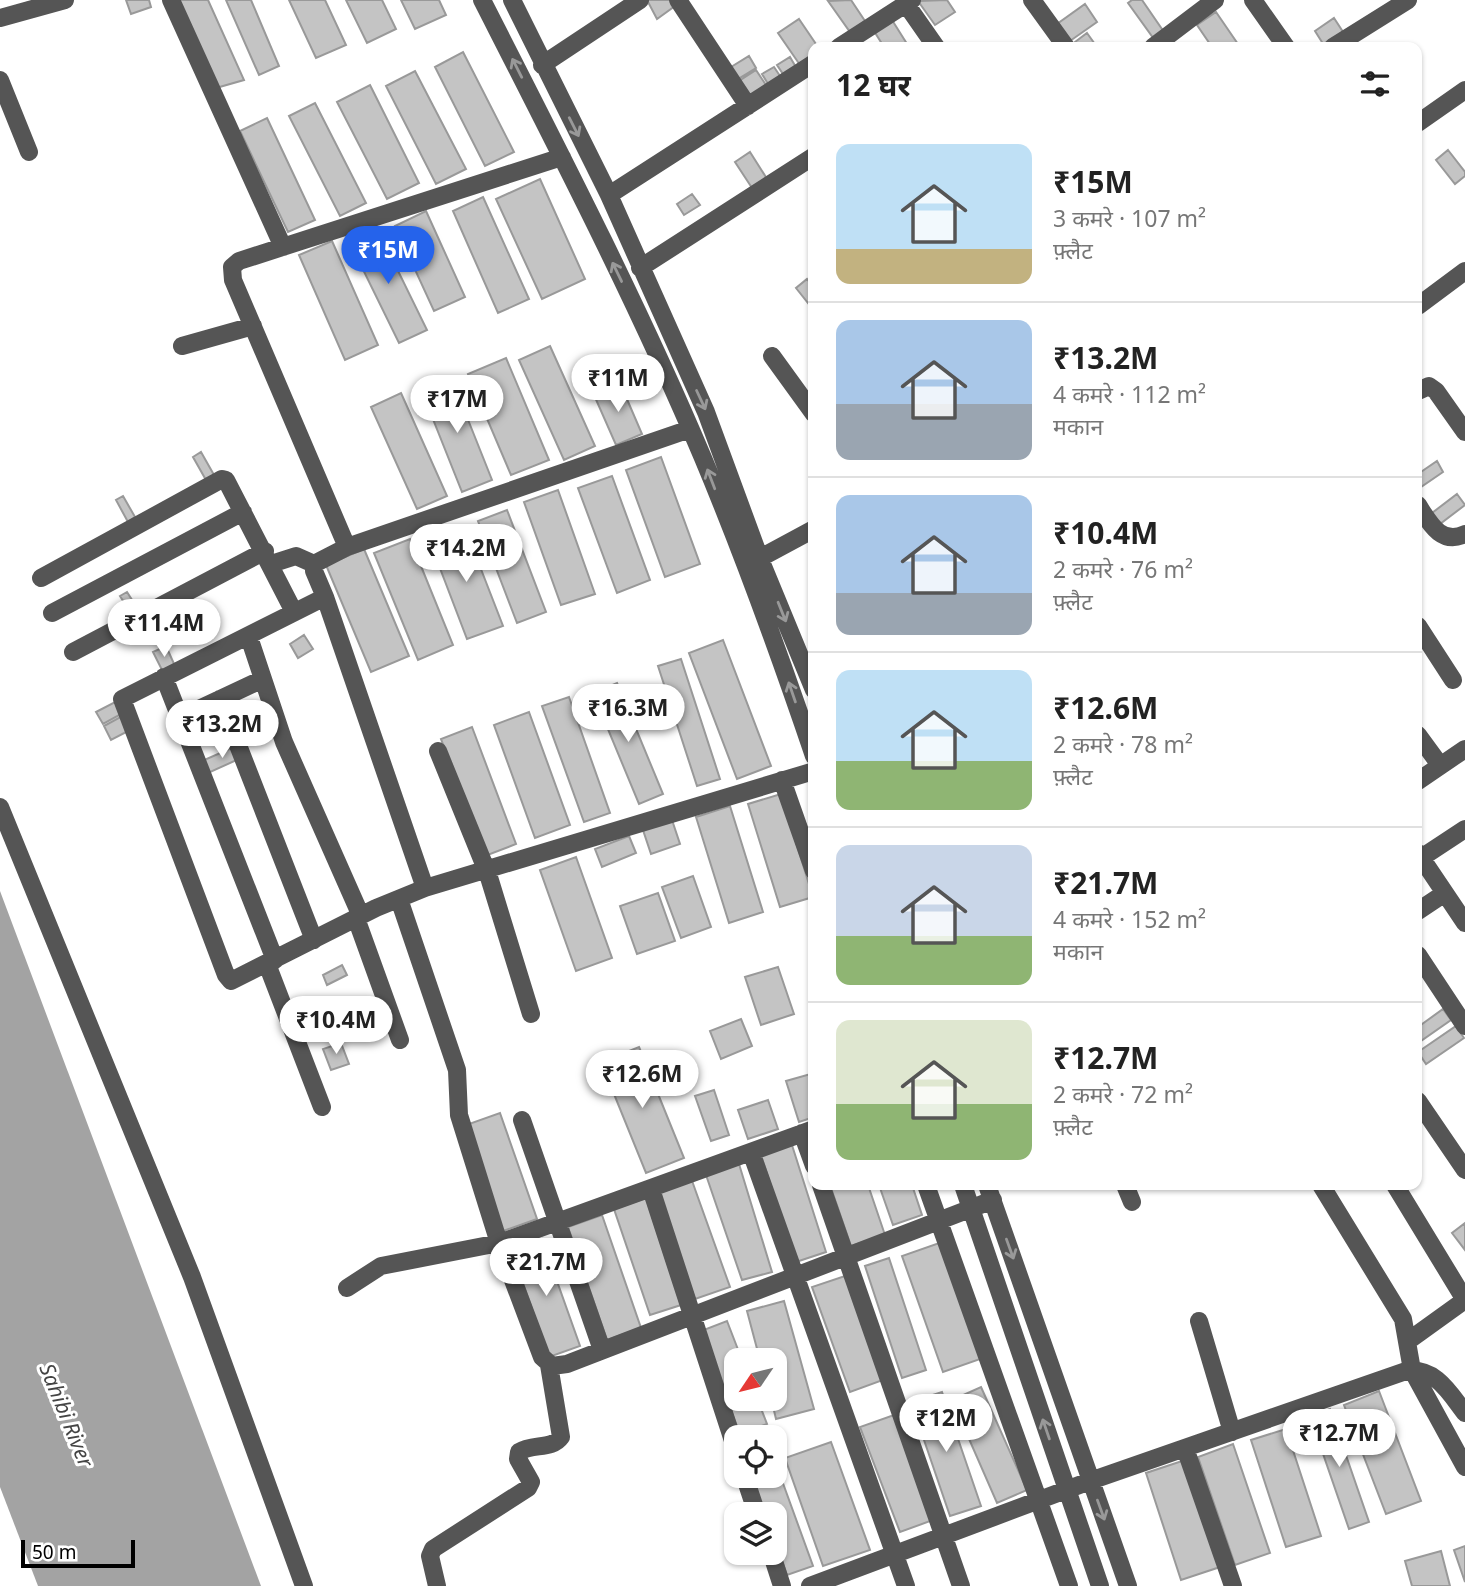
<!DOCTYPE html>
<html lang="hi">
<head>
<meta charset="utf-8">
<style>
	body { margin:0; font-family:"Noto Sans","Noto Sans Devanagari",sans-serif; background:#f6f6f6; color:#222; height:100vh; display:flex; flex-direction:column; font-size:26px; white-space:nowrap }
	* { box-sizing:border-box; margin:0 }
	p { font-size:23px; color:#767676 }
	.icon { flex:none; width:38px; height:38px; fill:none; stroke:currentColor; stroke-width:2; stroke-linecap:round; stroke-linejoin:round }
	.map { position:relative; flex:1; overflow:hidden }
	.panel { position:absolute; left:808px; top:42px; width:614px; height:1148px; display:flex; flex-direction:column; background:#fff; border-radius:14px; box-shadow:0 2px 5px #0004 }
	.panel>* { flex:none }
	.needle { width:46px; rotate:235deg }
	.controls { position:absolute; left:724px; top:1348px; display:grid; gap:14px }
	.controls a { display:grid; place-items:center; width:63px; height:63px; border-radius:14px; background:#fff; box-shadow:0 2px 5px #0004; font-size:35px }
	.scale { position:absolute; left:21px; bottom:18px; width:114px; box-sizing:border-box; padding-left:7px; border:4px solid #000; border-top:0; font-size:19px; line-height:24px; white-space:nowrap; color:#000; -webkit-text-stroke:5px #fff; paint-order:stroke }
	.price { position:absolute; translate:-50% -60px; padding:0 16px; border-radius:24px; background:#fff; color:#222; font-size:23px; line-height:46px; filter:drop-shadow(0 2px 4px #0008) }
	.price::after { content:''; position:absolute; left:50%; top:42px; width:21px; height:16px; margin-left:-10px; background:inherit; clip-path:polygon(0 0,100% 0,50% 100%) }
	.price.selected { background:#2563eb; color:#fff }
	ul { padding:0; list-style:none }
	li { display:flex; align-items:center; gap:21px; height:175px; padding:0 28px }
	li+li { border-top:2px solid #e0e0e0 }
	li span { display:grid; place-items:center; flex:none; width:196px; height:140px; border-radius:14px; color:#555 }
	li>.icon { margin-inline-start:auto }
	span .icon { width:84px; height:84px; fill:#fffc; stroke-width:1 }
	li b { font-size:30px }
	h2 { display:flex; justify-content:space-between; align-items:center; height:84px; padding:0 28px; font-size:30px }
	.map>svg:first-child { display:block }
</style>
</head>
<body>
<div class="map">
<svg width="1465" height="1586" viewBox="0 0 1465 1586">
	<rect width="100%" height="100%" fill="#fff"/>
	<!-- water -->
	<path fill="#a3a3a3" d="M0,891L261,1586H38L0,1487Z"/>
	<!-- building -->
	<path fill="#c4c4c4" stroke="#999" stroke-width="2" d="M126,0H149L151,7L131,14Z
		M175,0H208L244,80L216,88Z
		M226,0H251L279,66L259,75Z
		M289,0H325L346,45L316,58Z
		M346,0H382L396,29L367,43Z
		M401,0H439L446,15L415,29Z
		M647,0H671L675,6L657,19Z
		M851,0L865,21L850,32L828,1Z
		M947,0L955,12L935,25L918,1Z
		M1132,0H1142L1164,32L1154,39L1128,3Z
		M1085,4L1097,22L1070,41L1057,24Z
		M1216,12L1240,47H1212L1197,25Z
		M1334,18L1345,35L1325,47L1315,31Z
		M799,19L818,47H814V56L800,65L778,33Z
		M892,20L909,47H884L874,31Z
		M1087,33L1097,47H1073L1071,45Z
		M463,52L514,152L485,166L435,67Z
		M749,56L756,68L738,79L731,67Z
		M790,57L797,69L785,77L777,65Z
		M774,67L782,79L770,87L762,74Z
		M756,70L768,88L751,99L739,81Z
		M415,71L466,169L436,184L386,86Z
		M370,85L419,183L387,199L337,102Z
		M315,103L366,203L340,216L289,116Z
		M267,118L315,220L288,232L240,131Z
		M1448,150L1465,172V176L1455,184L1436,160Z
		M750,152L769,182L754,191L735,162Z
		M540,179L585,279L542,299L496,199Z
		M692,194L700,205L684,215L677,204Z
		M483,197L529,299L498,313L453,211Z
		M426,211L465,297L434,311L395,226Z
		M378,230L427,330L399,343L350,243Z
		M332,241L378,345L345,360L299,255Z
		M807,279L814,287V298L808,303L796,288Z
		M550,346L595,446L564,460L519,360Z
		M506,358L549,460L511,475L468,374Z
		M451,377L492,480L462,492L421,389Z
		M620,383L642,434L616,445L594,395Z
		M401,393L447,496L417,509L371,407Z
		M201,452L214,475L206,480L193,457Z
		M661,457L700,564L665,577L626,470Z
		M1437,461L1443,472L1418,489V474Z
		M612,476L650,580L617,593L578,488Z
		M558,490L595,594L561,605L524,502Z
		M1457,494L1465,505L1436,527L1428,516Z
		M123,496L135,517L128,522L116,500Z
		M507,510L546,612L517,623L478,521Z
		M465,528L503,626L467,639L430,542Z
		M410,539L453,645L418,660L374,553Z
		M364,549L409,656L371,672L326,565Z
		M127,592L141,614L134,618L120,596Z
		M304,635L313,649L298,658L290,644Z
		M723,640L771,766L737,779L689,653Z
		M166,646L175,666L163,672L153,652Z
		M681,659L720,779L697,786L658,666Z
		M617,683L663,794L639,804L593,693Z
		M569,697L610,813L584,822L542,706Z
		M117,701L123,713L103,724L96,712Z
		M529,712L570,825L535,838L494,725Z
		M124,715L132,729L111,740L104,726Z
		M472,727L516,844L485,856L441,739Z
		M236,746L241,758L208,773L202,761Z
		M781,794L813,897L780,907L748,804Z
		M730,806L763,912L729,923L696,817Z
		M672,820L680,844L651,854L643,830Z
		M629,836L636,853L602,867L595,849Z
		M576,857L612,958L576,971L540,870Z
		M693,876L711,927L681,938L662,887Z
		M658,893L675,941L637,954L620,906Z
		M342,965L347,975L327,985L323,975Z
		M778,967L794,1014L761,1025L745,977Z
		M1443,1009L1451,1020L1418,1043V1027Z
		M741,1019L752,1046L721,1059L710,1031Z
		M1456,1026L1464,1038L1426,1064L1418,1052Z
		M341,1043L349,1064L331,1070L323,1049Z
		M639,1047L684,1158L646,1173L601,1062Z
		M814,1073V1117L799,1122L786,1081Z
		M714,1090L729,1135L711,1141L695,1096Z
		M768,1100L778,1129L748,1139L738,1110Z
		M500,1113L537,1219L503,1231L466,1125Z
		M791,1142L826,1252L796,1262L760,1152Z
		M739,1164L772,1272L742,1280L706,1175Z
		M691,1178L730,1287L695,1299L656,1191Z
		M830,1185H868L885,1235L851,1246Z
		M879,1185H912L922,1215L893,1225Z
		M646,1198L681,1305L650,1315L614,1209Z
		M602,1215L641,1328L607,1340L568,1227Z
		M1465,1223V1250L1452,1233Z
		M542,1239L580,1346L549,1357L511,1249Z
		M945,1241L986,1357L943,1372L902,1256Z
		M889,1258L926,1370L902,1378L865,1266Z
		M845,1276L883,1380L850,1392L812,1287Z
		M784,1301L814,1409L776,1419L771,1398H775V1360H760L747,1311Z
		M727,1321L742,1360H737V1398H757L767,1424L740,1434L701,1331Z
		M981,1387L1027,1490L997,1503L952,1400Z
		M1379,1391L1421,1501L1386,1514L1344,1405Z
		M942,1392L981,1506L950,1516L911,1402Z
		M1330,1409L1369,1522L1349,1529L1310,1416Z
		M894,1415L933,1520L900,1532L860,1427Z
		M1286,1429L1321,1536L1286,1547L1251,1440Z
		M831,1442L870,1550L823,1566L785,1458Z
		M1233,1444L1270,1553L1235,1565L1198,1457Z
		M1185,1460L1220,1567L1181,1580L1146,1473Z
		M776,1464L813,1566L787,1575L775,1542V1514H765L751,1475H775Z
		M1465,1546V1582L1454,1550Z
		M1441,1551L1450,1586H1412L1405,1561Z"/>
	<g fill="none" stroke-linecap="round" stroke-linejoin="round">
		<!-- minor -->
		<path stroke="#555" stroke-width="18" d="M171,0L283,247
			M482,0C559,151 637,302 703,458C744,556 780,656 814,756
			M512,0L609,195L706,412L760,559L814,690
			M678,0L748,106
			M1032,0L1066,47
			M1253,0L1286,47
			M906,4L936,47
			M0,18L65,0
			M839,47L912,0
			M1153,47L1215,0
			M1333,47L1408,0
			M542,65L640,0
			M0,80L29,152
			M1418,123L1465,90
			M609,195L814,63
			M640,268L814,156
			M1418,306L1465,271
			M182,346L253,326
			M772,356L814,414
			M1418,391L1429,386L1436,391L1465,432
			M1418,505C1429,522 1441,546 1465,534
			M347,547L233,280L232,267L239,261L562,157
			M751,563L814,529
			M271,564L296,556L314,564
			M41,578L222,479L226,480L294,612
			M325,597L314,571V564L347,547L690,429
			M52,613L243,512
			M1418,626L1453,680
			M249,637L284,742L361,916
			M73,652L265,551
			M164,677L275,960
			M220,699L314,940
			M180,718L263,679
			M1418,735L1440,765
			M438,751L488,874L531,1014
			M782,780L814,871
			M1418,781L1465,749
			M0,807L192,1277L304,1586
			M1418,853L1465,923
			M1421,858L1465,829
			M425,888L325,597L122,699L226,975L231,981L376,908L425,888L814,771
			M399,899L457,1070L459,1115L499,1243L542,1357L552,1366L567,1364L993,1200
			M1418,911L1445,893
			M356,918L400,1040
			M1418,955L1465,1026
			M267,964L322,1107
			M1418,1101L1465,1170
			M522,1120L602,1350
			M802,1133L814,1166
			M751,1152L906,1586
			M821,1185L961,1586
			M926,1185L1069,1586
			M963,1185L1100,1586
			M987,1185L1128,1586
			M1125,1185L1132,1202
			M1321,1185L1403,1319L1412,1370L1465,1467
			M1395,1185L1465,1300L1408,1341
			M651,1189L737,1453
			M347,1288L381,1266L499,1243L814,1129
			M1199,1321L1232,1432
			M1185,1448L1233,1586
			M744,1475L757,1514
			M771,1552L782,1586
			M437,1586L430,1556L433,1549L528,1488L531,1482L518,1459L519,1452C532,1443 552,1450 561,1437L549,1365
			M810,1586L1090,1481L1406,1371C1435,1367 1449,1392 1465,1413"/>
	</g>
	<!-- one-way arrows -->
	<defs><path id="oneway-shaft" d="M-6 0H5M1.5-3L5.5 0L1.5 3" fill="none" stroke-width="1.6" stroke-linecap="round" stroke-linejoin="round" transform="scale(1.75)"/></defs>
	<g stroke="#999">
		<use href="#oneway-shaft" transform="translate(517 68) rotate(-117)"/>
		<use href="#oneway-shaft" transform="translate(574 127) rotate(63)"/>
		<use href="#oneway-shaft" transform="translate(617 272) rotate(-116)"/>
		<use href="#oneway-shaft" transform="translate(701 400) rotate(65)"/>
		<use href="#oneway-shaft" transform="translate(711 479) rotate(-111)"/>
		<use href="#oneway-shaft" transform="translate(782 612) rotate(68)"/>
		<use href="#oneway-shaft" transform="translate(792 692) rotate(-109)"/>
		<use href="#oneway-shaft" transform="translate(1010 1249) rotate(70)"/>
		<use href="#oneway-shaft" transform="translate(1046 1429) rotate(-109)"/>
		<use href="#oneway-shaft" transform="translate(1101 1510) rotate(70)"/>
	</g>
	<g text-anchor="middle" dominant-baseline="central" stroke-width="6" stroke-linejoin="round" paint-order="stroke">
		<!-- water labels -->
		<g font-size="21" font-style="italic" fill="#444" stroke="#fff">
			<text transform="translate(67 1415) rotate(68)">Sahibi River</text>
		</g>
	</g>
</svg>
<div class="controls">
<a><svg class="needle" viewBox="-14 -14 28 28"><path d="M0-13l5 13h-10z" fill="#e53935"/><path d="M0 13l5-13h-10z" fill="#767676"/></svg></a>
<a><svg class="icon" aria-label="locate" viewBox="0 0 24 24"><circle cx="12" cy="12" r="6"/><path d="M12 2v4M12 18v4M2 12h4M18 12h4"/></svg></a>
<a><svg class="icon" aria-label="layers" viewBox="0 0 24 24"><path d="M12 4l9 5-9 5-9-5zM3 14l9 5 9-5"/></svg></a>
</div>
<div class="scale">50 m</div>
<b class="price selected" style="left:388px;top:286px">₹15M</b>
<b class="price" style="left:618px;top:414px">₹11M</b>
<b class="price" style="left:457px;top:435px">₹17M</b>
<b class="price" style="left:466px;top:584px">₹14.2M</b>
<b class="price" style="left:164px;top:659px">₹11.4M</b>
<b class="price" style="left:628px;top:744px">₹16.3M</b>
<b class="price" style="left:222px;top:760px">₹13.2M</b>
<b class="price" style="left:336px;top:1056px">₹10.4M</b>
<b class="price" style="left:642px;top:1110px">₹12.6M</b>
<b class="price" style="left:546px;top:1298px">₹21.7M</b>
<b class="price" style="left:946px;top:1454px">₹12M</b>
<b class="price" style="left:1339px;top:1469px">₹12.7M</b>
<section class="panel">
<h2>12 घर<svg class="icon" aria-label="filters" viewBox="0 0 24 24"><path d="M4 7h16M4 17h16"/><circle cx="9" cy="7" r="2"/><circle cx="15" cy="17" r="2"/></svg></h2>
<ul>
<li><span style="background:linear-gradient(#bfe0f5 75%,#c2b280 0)"><svg class="icon" aria-label="home" viewBox="0 0 24 24"><path d="M3 11l9-7 9 7M6 9v11h12V9"/></svg></span><div><b>₹15M</b><p>3 कमरे · 107 m²</p><p>फ़्लैट</p></div></li>
<li><span style="background:linear-gradient(#a9c7e8 60%,#9aa5b1 0)"><svg class="icon" aria-label="home" viewBox="0 0 24 24"><path d="M3 11l9-7 9 7M6 9v11h12V9"/></svg></span><div><b>₹13.2M</b><p>4 कमरे · 112 m²</p><p>मकान</p></div></li>
<li><span style="background:linear-gradient(#a9c7e8 70%,#9aa5b1 0)"><svg class="icon" aria-label="home" viewBox="0 0 24 24"><path d="M3 11l9-7 9 7M6 9v11h12V9"/></svg></span><div><b>₹10.4M</b><p>2 कमरे · 76 m²</p><p>फ़्लैट</p></div></li>
<li><span style="background:linear-gradient(#bfe0f5 65%,#8fb573 0)"><svg class="icon" aria-label="home" viewBox="0 0 24 24"><path d="M3 11l9-7 9 7M6 9v11h12V9"/></svg></span><div><b>₹12.6M</b><p>2 कमरे · 78 m²</p><p>फ़्लैट</p></div></li>
<li><span style="background:linear-gradient(#c9d6e8 65%,#8fb573 0)"><svg class="icon" aria-label="home" viewBox="0 0 24 24"><path d="M3 11l9-7 9 7M6 9v11h12V9"/></svg></span><div><b>₹21.7M</b><p>4 कमरे · 152 m²</p><p>मकान</p></div></li>
<li><span style="background:linear-gradient(#dfe7d0 60%,#8fb573 0)"><svg class="icon" aria-label="home" viewBox="0 0 24 24"><path d="M3 11l9-7 9 7M6 9v11h12V9"/></svg></span><div><b>₹12.7M</b><p>2 कमरे · 72 m²</p><p>फ़्लैट</p></div></li>
</ul>
</section>
</div>
</body>
</html>
